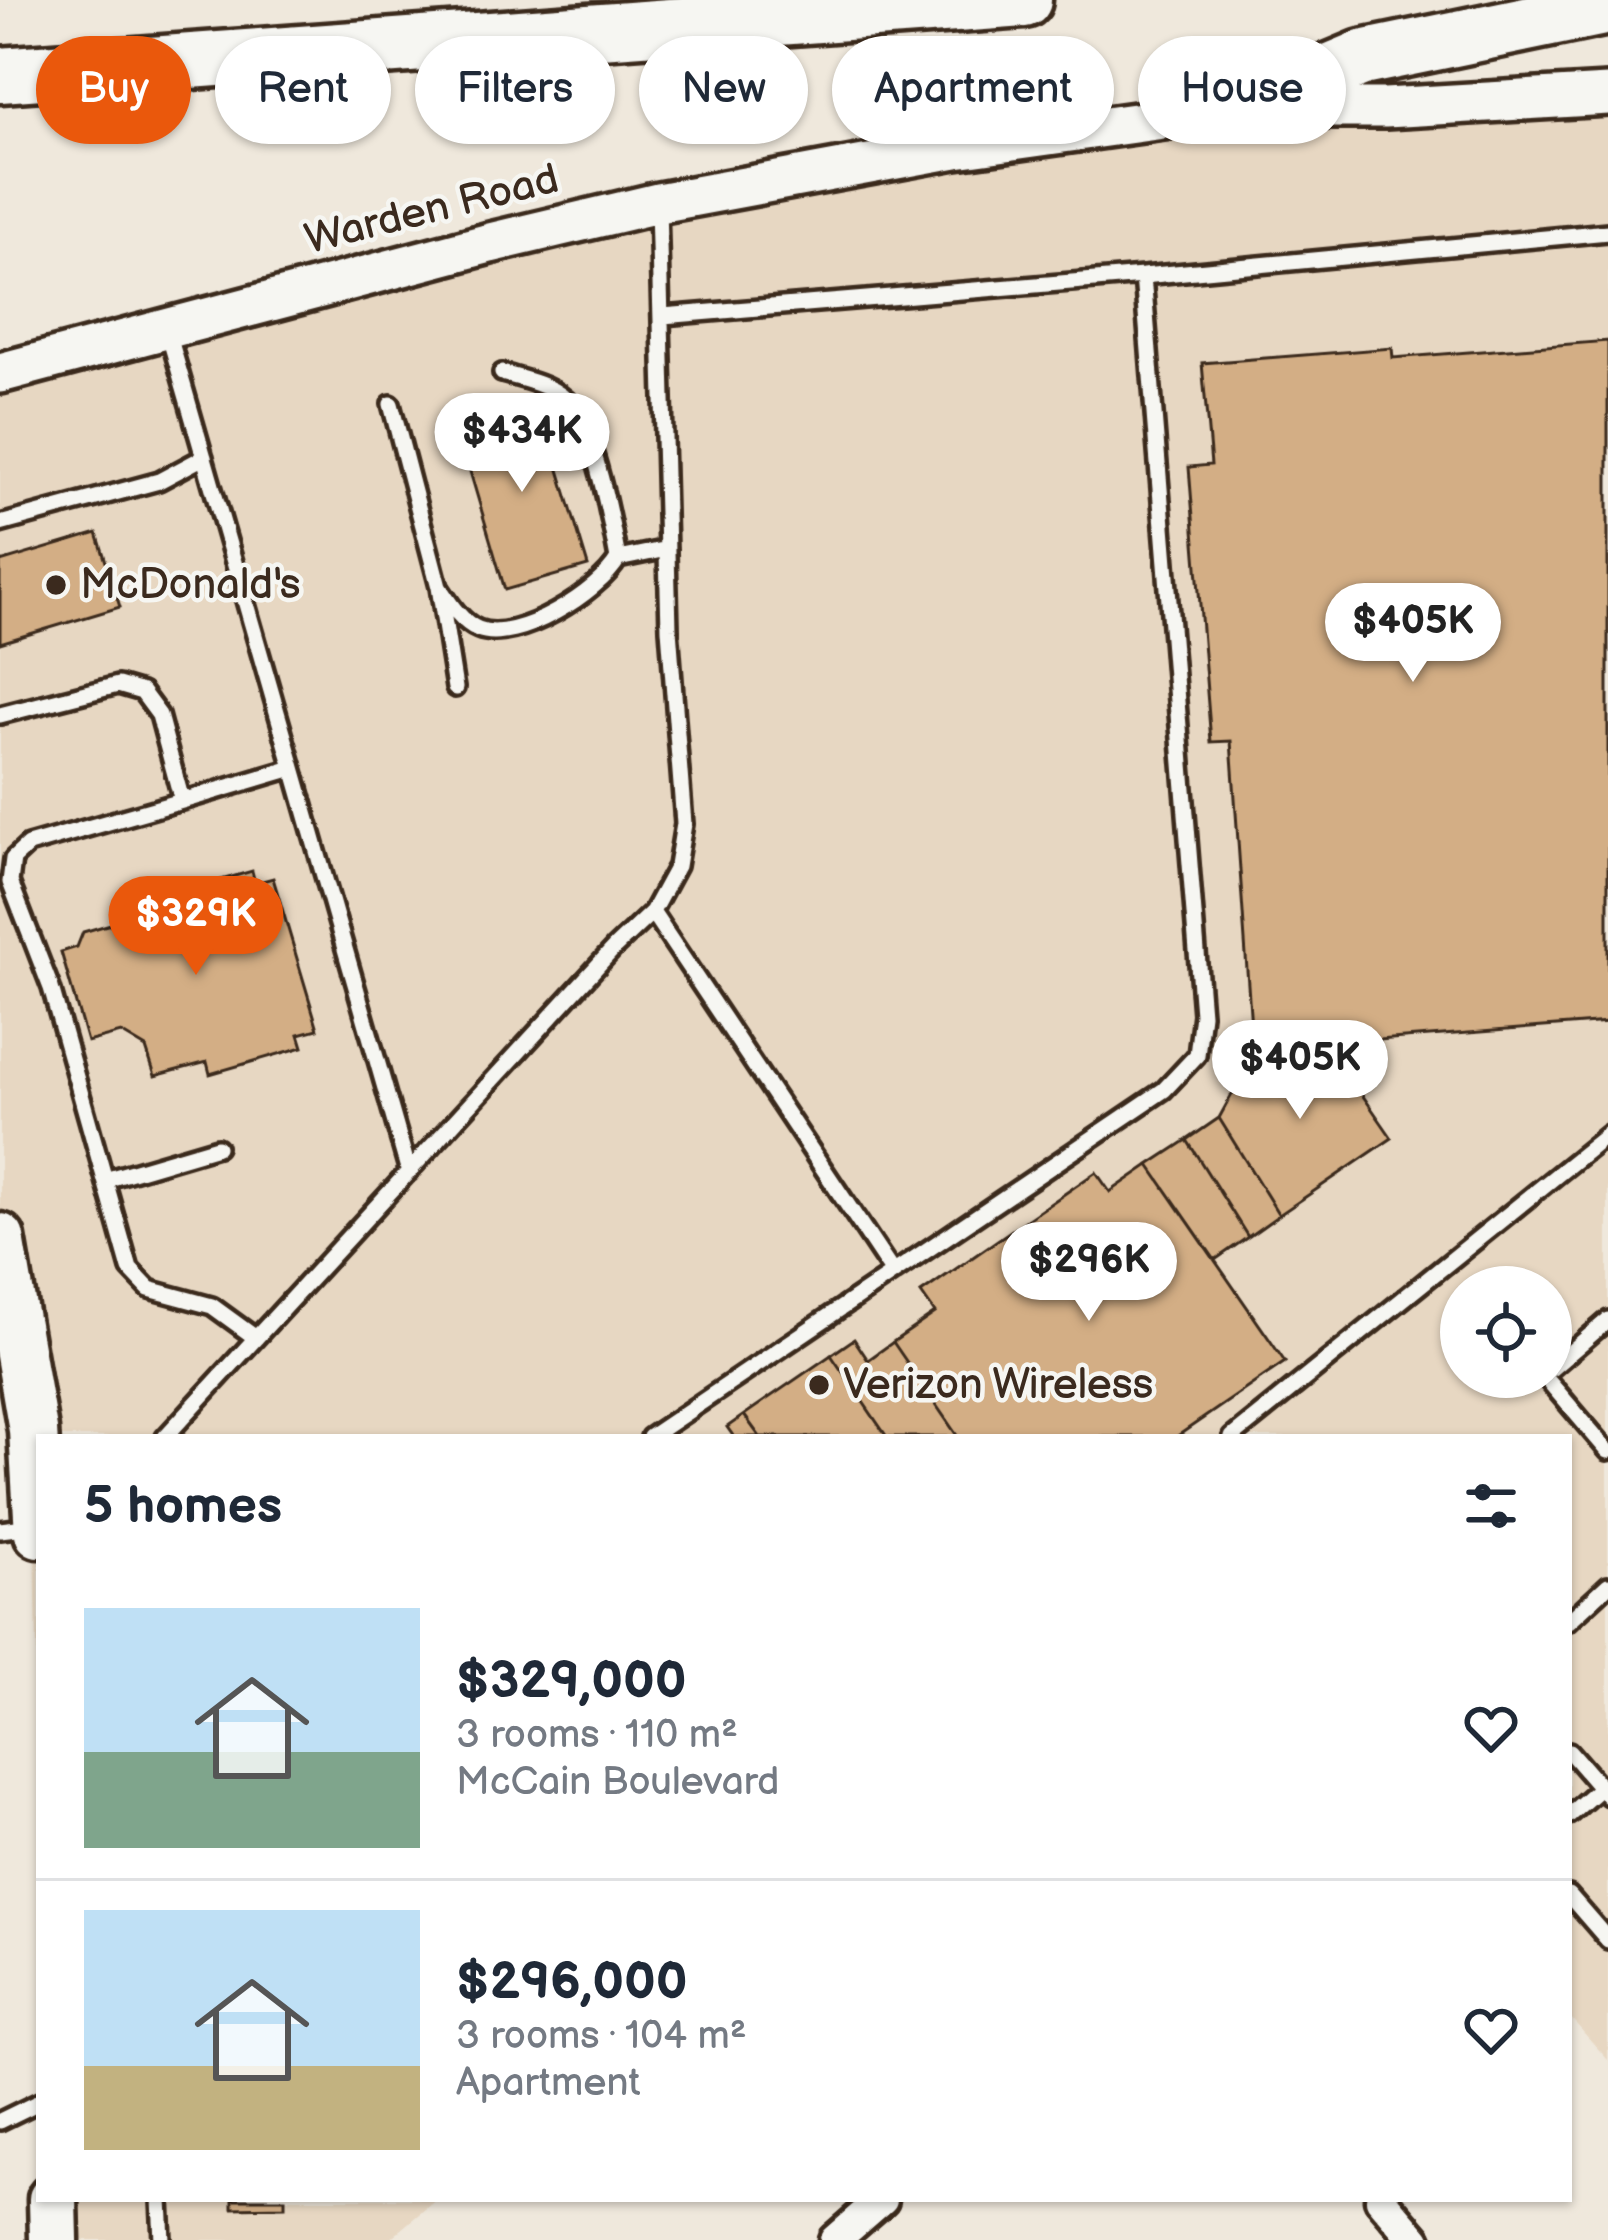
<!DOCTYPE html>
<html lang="en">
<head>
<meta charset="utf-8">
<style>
	body { margin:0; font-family:"Balsamiq Sans",sans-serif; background:#f6f6f7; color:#1f2937; height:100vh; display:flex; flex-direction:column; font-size:45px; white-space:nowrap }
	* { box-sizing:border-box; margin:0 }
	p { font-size:39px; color:#747a83 }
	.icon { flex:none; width:66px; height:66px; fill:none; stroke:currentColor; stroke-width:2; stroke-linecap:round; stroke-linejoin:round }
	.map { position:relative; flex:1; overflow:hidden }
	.drawer { position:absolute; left:36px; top:1434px; width:1536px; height:768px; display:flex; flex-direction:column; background:#fff; border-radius:0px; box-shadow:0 3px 9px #0004 }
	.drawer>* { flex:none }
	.banner { position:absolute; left:36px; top:36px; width:1536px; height:108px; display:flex; gap:24px }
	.controls { position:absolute; left:1440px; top:1266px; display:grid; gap:24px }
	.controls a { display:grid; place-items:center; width:132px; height:132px; border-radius:50%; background:#fff; box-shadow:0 3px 9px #0004; font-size:60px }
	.price { position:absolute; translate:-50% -102px; padding:0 27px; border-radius:42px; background:#fff; color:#222; font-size:39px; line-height:78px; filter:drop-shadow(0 3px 6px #0008) }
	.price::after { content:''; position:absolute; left:50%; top:72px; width:36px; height:27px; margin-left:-18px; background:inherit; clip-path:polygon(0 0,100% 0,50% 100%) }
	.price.current { background:#ea580c; color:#fff }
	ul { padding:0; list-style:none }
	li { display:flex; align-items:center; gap:36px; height:300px; padding:0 48px }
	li+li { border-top:3px solid #e0e1e3 }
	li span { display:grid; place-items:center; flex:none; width:336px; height:240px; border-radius:0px; color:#555 }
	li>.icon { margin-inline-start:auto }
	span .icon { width:144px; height:144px; fill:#fffc; stroke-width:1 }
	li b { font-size:51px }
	h2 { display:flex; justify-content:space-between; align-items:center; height:144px; padding:0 48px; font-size:51px }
	.pill { padding:0 42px; border-radius:54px; background:#fff; box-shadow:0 3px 9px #0004; font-size:42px; line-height:108px }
	.pill.current { background:#ea580c; color:#fff }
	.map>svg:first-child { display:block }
</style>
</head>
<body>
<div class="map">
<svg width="1608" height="2240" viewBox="0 0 1608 2240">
	<rect width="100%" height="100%" fill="#efe8dc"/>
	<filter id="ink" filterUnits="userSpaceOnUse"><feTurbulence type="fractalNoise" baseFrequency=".00833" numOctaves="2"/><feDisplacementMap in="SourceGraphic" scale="24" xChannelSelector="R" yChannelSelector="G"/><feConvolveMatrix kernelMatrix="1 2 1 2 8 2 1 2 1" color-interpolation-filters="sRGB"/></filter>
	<g filter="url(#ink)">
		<!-- built -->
		<path fill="#e7d7c2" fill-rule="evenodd" d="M1608,91V2060L1569,2016V1437H39V1762L33,1430L0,1265V365L763,182L1385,108ZM1461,1287H1551V1377H1461Z
			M47,2199H438L389,2240H48Z"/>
		<!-- building -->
		<path fill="#d3ae85" stroke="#3b2a1e" stroke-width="3" d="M1608,341V1022L1327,1044L1253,1056L1231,741L1211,742L1189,467L1211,465L1202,363L1392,348L1393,358Z
			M538,400L588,566L505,590L456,424Z
			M97,533L120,607L0,643V562Z
			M252,871L255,883L273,878L318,1029L299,1034L303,1047L210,1074L207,1062L155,1076L146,1048L121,1033L87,1042L61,952L77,947L83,932L159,910L155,899Z
			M1327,1044L1392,1138L1279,1215L1219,1118L1253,1056Z
			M1219,1118L1279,1215L1248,1237L1187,1140Z
			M1187,1140L1248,1237L1215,1260L1149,1165Z
			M1149,1165L1285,1362L1176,1437H958L893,1342L935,1313L921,1293L1096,1172L1110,1192Z
			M854,1339L868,1360L893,1342L958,1437H887L831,1355Z
			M831,1355L887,1437H760L744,1415Z
			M744,1415L760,1437H734L727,1427Z
			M233,2199H285V2207L233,2208Z"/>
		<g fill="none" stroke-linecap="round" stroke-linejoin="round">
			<defs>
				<path id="service" d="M663,316L1143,276
					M168,332L409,1172
					M391,404L439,587L455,688
					M0,524L159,481L204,457
					M618,559L667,549
					M439,587C449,602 461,622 478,629C516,645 600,591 618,559C611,521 595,434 571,405C555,385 525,380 502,373
					M0,715L118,685L142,692L159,715L182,801L293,768
					M182,801L28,845L13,859L10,882L51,988L130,1269L149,1289L212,1306L256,1338
					M652,912L893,1273
					M105,1180L217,1147
					M1551,1369L1608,1320
					M1545,1377L1608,1451
					M165,1437L614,948L652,912L677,866L684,824L669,629L658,206
					M650,1437L1164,1090L1197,1055L1202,1014L1143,276L1608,232
					M1232,1437L1608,1134
					M0,1530L33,1526
					M1569,1621L1608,1585
					M1569,1751L1608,1796
					M1569,1815L1601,1787
					M1569,1895L1608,1940
					M0,2121L39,2102
					M160,2199L162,2240"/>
				<path id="minor" d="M1381,2199L1416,2240
					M835,2240L882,2199"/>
				<path id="tertiary" d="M0,373L490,243L658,203L956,148L1242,108H1385L1608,95"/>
				<path id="primary" d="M0,1238L33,1430L39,1533
					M53,2199L54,2240"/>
				<path id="motorway" d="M0,75L1024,0
					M1242,108L1362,58L1608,7"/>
			</defs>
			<!-- service casing -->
			<use href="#service" stroke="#3b2a1e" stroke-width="24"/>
			<!-- minor casing -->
			<use href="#minor" stroke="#3b2a1e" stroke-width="39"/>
			<!-- tertiary casing -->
			<use href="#tertiary" stroke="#3b2a1e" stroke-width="48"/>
			<!-- primary casing -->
			<use href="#primary" stroke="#3b2a1e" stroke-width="57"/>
			<!-- motorway casing -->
			<use href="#motorway" stroke="#3b2a1e" stroke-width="63"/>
			<!-- service -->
			<use href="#service" stroke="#f6f6f2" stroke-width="15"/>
			<!-- minor -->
			<use href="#minor" stroke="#f6f6f2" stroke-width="30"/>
			<!-- tertiary -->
			<use href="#tertiary" stroke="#f6f6f2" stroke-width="39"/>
			<!-- primary -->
			<use href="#primary" stroke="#f6f6f2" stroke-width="48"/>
			<!-- motorway -->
			<use href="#motorway" stroke="#f6f6f2" stroke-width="54"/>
		</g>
	</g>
	<!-- markers -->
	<g fill="#3b2a1e" stroke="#f6f6f2" stroke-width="4.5">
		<circle cx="56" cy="585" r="12"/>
		<circle cx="819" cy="1385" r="12"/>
	</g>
	<g text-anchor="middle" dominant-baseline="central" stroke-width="9" stroke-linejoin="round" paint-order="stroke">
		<!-- street labels -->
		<g font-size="42" fill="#3b2a1e" stroke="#f6f6f2">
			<text transform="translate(432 210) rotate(-14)">Warden Road</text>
		</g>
		<!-- poi labels -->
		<g font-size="42" fill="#3b2a1e" stroke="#f6f6f2" text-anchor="start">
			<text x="80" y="585">McDonald's</text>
			<text x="843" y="1385">Verizon Wireless</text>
		</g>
	</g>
</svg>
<div class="controls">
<a><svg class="icon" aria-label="locate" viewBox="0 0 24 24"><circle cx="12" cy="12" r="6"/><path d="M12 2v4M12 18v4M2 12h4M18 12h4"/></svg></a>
</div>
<b class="price" style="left:522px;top:495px">$434K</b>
<b class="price" style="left:1413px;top:685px">$405K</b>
<b class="price current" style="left:196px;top:978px">$329K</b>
<b class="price" style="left:1300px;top:1122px">$405K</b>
<b class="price" style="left:1089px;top:1324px">$296K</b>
<div class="banner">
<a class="pill current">Buy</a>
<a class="pill">Rent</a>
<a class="pill">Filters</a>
<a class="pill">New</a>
<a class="pill">Apartment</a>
<a class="pill">House</a>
</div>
<section class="drawer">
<h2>5 homes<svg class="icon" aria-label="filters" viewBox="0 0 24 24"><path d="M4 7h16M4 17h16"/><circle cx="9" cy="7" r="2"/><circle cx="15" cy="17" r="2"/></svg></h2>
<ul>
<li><span style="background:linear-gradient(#bfe0f5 60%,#7fa58c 0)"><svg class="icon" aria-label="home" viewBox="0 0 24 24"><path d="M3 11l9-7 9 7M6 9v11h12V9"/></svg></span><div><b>$329,000</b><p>3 rooms · 110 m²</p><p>McCain Boulevard</p></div><svg class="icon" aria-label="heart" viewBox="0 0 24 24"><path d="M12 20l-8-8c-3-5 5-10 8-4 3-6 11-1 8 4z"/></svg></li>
<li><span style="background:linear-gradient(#bfe0f5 65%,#c2b280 0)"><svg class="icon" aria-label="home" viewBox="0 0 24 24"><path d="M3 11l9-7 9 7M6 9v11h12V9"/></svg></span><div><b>$296,000</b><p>3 rooms · 104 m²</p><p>Apartment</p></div><svg class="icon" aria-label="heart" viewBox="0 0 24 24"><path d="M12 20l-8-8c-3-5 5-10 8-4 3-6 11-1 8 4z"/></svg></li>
</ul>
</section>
</div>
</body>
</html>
